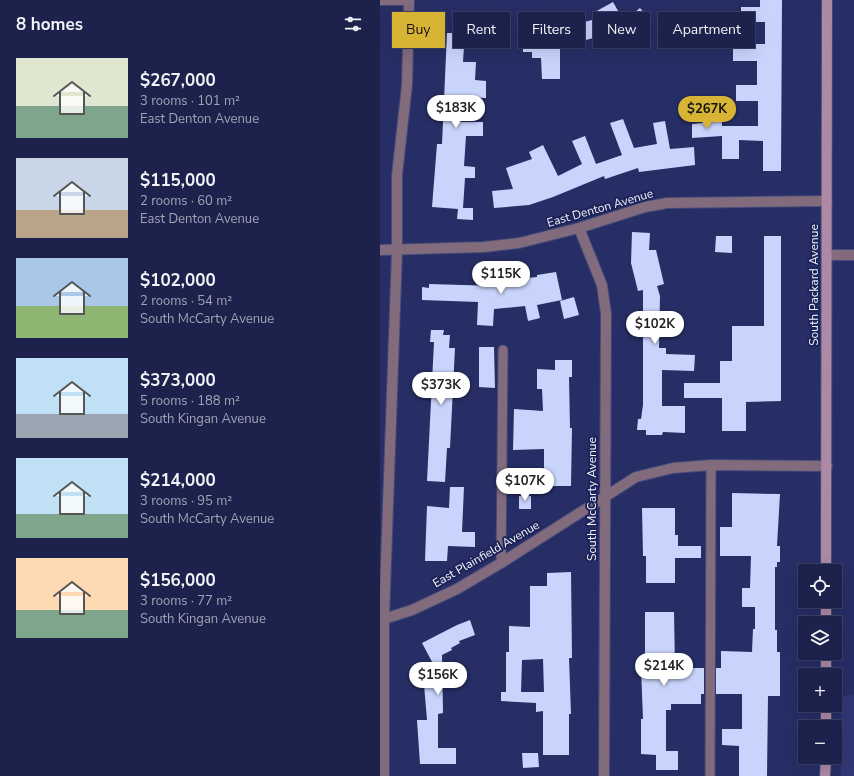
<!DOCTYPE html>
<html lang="en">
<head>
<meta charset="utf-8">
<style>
	body { margin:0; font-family:"Nunito Sans",sans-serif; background:#292f56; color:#f1f3f6; height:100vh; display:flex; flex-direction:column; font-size:15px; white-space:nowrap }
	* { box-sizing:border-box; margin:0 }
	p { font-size:13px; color:#a0a4b5 }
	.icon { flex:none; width:22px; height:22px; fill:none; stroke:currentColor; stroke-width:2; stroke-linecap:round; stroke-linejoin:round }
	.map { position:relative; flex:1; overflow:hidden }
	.sheet { display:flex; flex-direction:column; background:#1c224c; width:380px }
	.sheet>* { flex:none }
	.guide { position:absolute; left:12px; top:12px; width:380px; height:36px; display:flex; gap:8px }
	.fabs { position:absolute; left:418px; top:564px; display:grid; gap:8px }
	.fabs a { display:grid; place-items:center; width:44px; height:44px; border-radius:0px; background:#1c224c; box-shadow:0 4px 16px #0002,0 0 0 1px #3a3f64; font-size:20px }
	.price { position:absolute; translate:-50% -34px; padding:0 9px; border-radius:14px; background:#fff; color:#222; font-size:13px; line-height:26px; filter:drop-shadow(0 1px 2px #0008) }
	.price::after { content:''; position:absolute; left:50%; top:24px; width:12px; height:9px; margin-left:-6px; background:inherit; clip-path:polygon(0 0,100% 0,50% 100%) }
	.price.selected { background:#d7b434; color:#111 }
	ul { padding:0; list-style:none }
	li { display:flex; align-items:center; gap:12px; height:100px; padding:0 16px }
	li span { display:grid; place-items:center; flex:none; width:112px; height:80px; border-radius:0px; color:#555 }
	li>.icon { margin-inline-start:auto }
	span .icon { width:48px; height:48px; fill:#fffc; stroke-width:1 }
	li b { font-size:17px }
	h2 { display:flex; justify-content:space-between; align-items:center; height:48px; padding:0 16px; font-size:17px }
	.pill { padding:0 14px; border-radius:0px; background:#1c224c; box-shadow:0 4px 16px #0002,0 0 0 1px #3a3f64; font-size:14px; line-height:36px }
	.pill.selected { background:#d7b434; color:#111 }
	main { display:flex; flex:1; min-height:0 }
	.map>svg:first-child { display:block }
</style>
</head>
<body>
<main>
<section class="sheet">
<h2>8 homes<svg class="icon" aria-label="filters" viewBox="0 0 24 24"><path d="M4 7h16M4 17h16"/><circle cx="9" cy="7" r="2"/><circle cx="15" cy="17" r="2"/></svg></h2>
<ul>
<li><span style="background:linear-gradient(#dfe7d0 60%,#7fa58c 0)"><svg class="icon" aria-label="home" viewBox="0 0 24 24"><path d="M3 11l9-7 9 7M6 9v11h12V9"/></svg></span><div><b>$267,000</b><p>3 rooms · 101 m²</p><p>East Denton Avenue</p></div></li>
<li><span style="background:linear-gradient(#c9d6e8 65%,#b9a48a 0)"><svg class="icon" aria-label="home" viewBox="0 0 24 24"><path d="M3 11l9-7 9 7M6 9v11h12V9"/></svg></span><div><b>$115,000</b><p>2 rooms · 60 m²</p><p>East Denton Avenue</p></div></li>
<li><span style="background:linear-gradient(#a9c7e8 60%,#8fb573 0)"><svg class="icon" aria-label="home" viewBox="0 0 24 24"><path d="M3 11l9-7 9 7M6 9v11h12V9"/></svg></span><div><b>$102,000</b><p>2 rooms · 54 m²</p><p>South McCarty Avenue</p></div></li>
<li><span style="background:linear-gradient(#bfe0f5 70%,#9aa5b1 0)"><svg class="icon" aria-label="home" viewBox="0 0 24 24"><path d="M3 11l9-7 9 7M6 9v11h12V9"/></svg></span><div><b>$373,000</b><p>5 rooms · 188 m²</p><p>South Kingan Avenue</p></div></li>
<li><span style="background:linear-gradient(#bfe0f5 70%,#7fa58c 0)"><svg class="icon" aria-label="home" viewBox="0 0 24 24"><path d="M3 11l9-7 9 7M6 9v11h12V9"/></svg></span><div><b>$214,000</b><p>3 rooms · 95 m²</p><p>South McCarty Avenue</p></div></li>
<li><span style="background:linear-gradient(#ffd9b3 65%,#7fa58c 0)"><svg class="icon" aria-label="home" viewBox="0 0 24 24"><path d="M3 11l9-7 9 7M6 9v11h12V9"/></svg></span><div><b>$156,000</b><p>3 rooms · 77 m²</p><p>South Kingan Avenue</p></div></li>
</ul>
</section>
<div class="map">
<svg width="474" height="776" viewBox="0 0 474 776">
	<rect width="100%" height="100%" fill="#262e65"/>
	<!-- built -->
	<path fill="#2f3875" d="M474,695V776H461V696Z"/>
	<!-- building -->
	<path fill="#c9d4fc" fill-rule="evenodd" d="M380,0H402L401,171H383V141L359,140V159H342V126H378V101H356V85H377V61H353V44H385V22H361V7H380Z
		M233,2L241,16L221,27L213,13Z
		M260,8L269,19L259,28L249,17Z
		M212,20L217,37L180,47V79H162L161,58H152V52H143V34H180L179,29Z
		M93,27H106V39H93Z
		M74,30H85L83,62H96L95,80L106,81V98L81,97L80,122H103V136H86L84,166L95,167V178H85L83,208H93V220L77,219L78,209L52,207L57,144H62L67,33H74Z
		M243,119L254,148L277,144L273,123L285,121L290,149L314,147L315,165L259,172L258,168L225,179L224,176L173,197L149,205L114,208L112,191L133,189L126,168L152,159L149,152L163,145L178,176L202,164L192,141L205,136L216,164L242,155L230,123Z
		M332,122H342V136L312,138V124Z
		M252,232L270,233L269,250H276L284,284L277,286L280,296L279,348H286V354L315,355L314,371L282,370V406H305V433L283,432L282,435H266V430H257L258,419H261L263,405V290L258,291L251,263Z
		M336,236H352V253L335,252Z
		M384,236H401V401L366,402V431H342V398H304V383H340V361H352V326H384Z
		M176,272L182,300L157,305L160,318L148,321L145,306L114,309L113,326L97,325L98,302L42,300V287L49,288V284L117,286L116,281L157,277V275Z
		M194,297L199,315L184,319L180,301Z
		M51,330H64L63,335H70L69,348H75L70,448H67L65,482L47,481L54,342H50Z
		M99,347H114L115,388L99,387Z
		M175,360H192V377H189L190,428H192L191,486H169V471H164V449L133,450L134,409L163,411L162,389H157V369L175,370Z
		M70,487H84L82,532H95V547L68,546L67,561H45L47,506L69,508Z
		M352,493L400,494L397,546H400V562H397V567H395V630H397V652H400V696H388L387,776H359V746L342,745V729H362V694H336V668H341V651L372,652L373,629H375V607H362V588H370L371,556H340V527H352Z
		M139,496H151V509H139Z
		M262,508H295V535H298V546H321V558H295V583H266V556H263Z
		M191,572L192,658H189L191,714H189V755H163V711L156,712V703L121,701V692H126V652H129V626L150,627V586H167V573ZM163,659L164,692H141L142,660Z
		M265,612H294L295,668H324V694H321V704H291V710H286V751H298V770H276V755L261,754V719H263L261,668H265Z
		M90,620L95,635L79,641L80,643L71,648L72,650L62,655L63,713L58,714V748H76V764H40L37,720H47L43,673H58L42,643L77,625Z
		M142,753H158L159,767L143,768Z"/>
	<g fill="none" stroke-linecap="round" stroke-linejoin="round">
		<defs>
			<path id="lane" d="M121,563L123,350
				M330,776L331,465"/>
			<path id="street" d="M0,0H24
				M199,228L222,285L226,314L224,776
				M0,250L104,247L139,243L199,228L265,207L287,203L447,201
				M447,255H474
				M4,619L32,610L77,589L121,563L256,477L293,468L331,465L447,466
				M4,776V619L17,251V175L27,85L29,0"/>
			<path id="secondary" d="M446,571L447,0
				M446,623V601
				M446,675V653
				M446,727V705
				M445,776L446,757"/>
		</defs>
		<!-- lane casing -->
		<use href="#lane" stroke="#434a7a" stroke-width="11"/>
		<!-- street casing -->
		<use href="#street" stroke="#434a7a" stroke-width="12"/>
		<!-- secondary casing -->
		<use href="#secondary" stroke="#434a7a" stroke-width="12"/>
		<!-- lane -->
		<use href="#lane" stroke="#826b7d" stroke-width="9"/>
		<!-- street -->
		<use href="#street" stroke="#826b7d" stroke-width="10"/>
		<!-- secondary -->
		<use href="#secondary" stroke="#ad89a6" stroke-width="10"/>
	</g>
	<g text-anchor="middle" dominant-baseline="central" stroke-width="4" stroke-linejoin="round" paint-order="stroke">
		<!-- street labels -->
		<g font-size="12" fill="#f2f4fb" stroke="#1d2459">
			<text transform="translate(220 208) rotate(-16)">East Denton Avenue</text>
			<text transform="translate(434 285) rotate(-90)">South Packard Avenue</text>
			<text transform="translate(212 499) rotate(-90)">South McCarty Avenue</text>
			<text transform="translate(106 554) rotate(-30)">East Plainfield Avenue</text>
		</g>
	</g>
</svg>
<div class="fabs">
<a><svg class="icon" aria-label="locate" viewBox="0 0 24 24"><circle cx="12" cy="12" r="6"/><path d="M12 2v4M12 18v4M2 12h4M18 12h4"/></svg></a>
<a><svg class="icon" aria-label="layers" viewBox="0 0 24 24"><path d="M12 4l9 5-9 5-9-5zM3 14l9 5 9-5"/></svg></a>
<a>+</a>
<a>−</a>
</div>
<b class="price" style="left:76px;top:129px">$183K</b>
<b class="price selected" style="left:327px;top:130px">$267K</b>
<b class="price" style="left:121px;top:295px">$115K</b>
<b class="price" style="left:275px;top:345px">$102K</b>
<b class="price" style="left:61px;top:406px">$373K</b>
<b class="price" style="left:145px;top:502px">$107K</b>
<b class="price" style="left:284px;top:687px">$214K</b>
<b class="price" style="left:58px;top:696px">$156K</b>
<div class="guide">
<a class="pill selected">Buy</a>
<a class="pill">Rent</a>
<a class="pill">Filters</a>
<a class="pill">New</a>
<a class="pill">Apartment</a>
</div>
</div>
</main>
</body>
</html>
